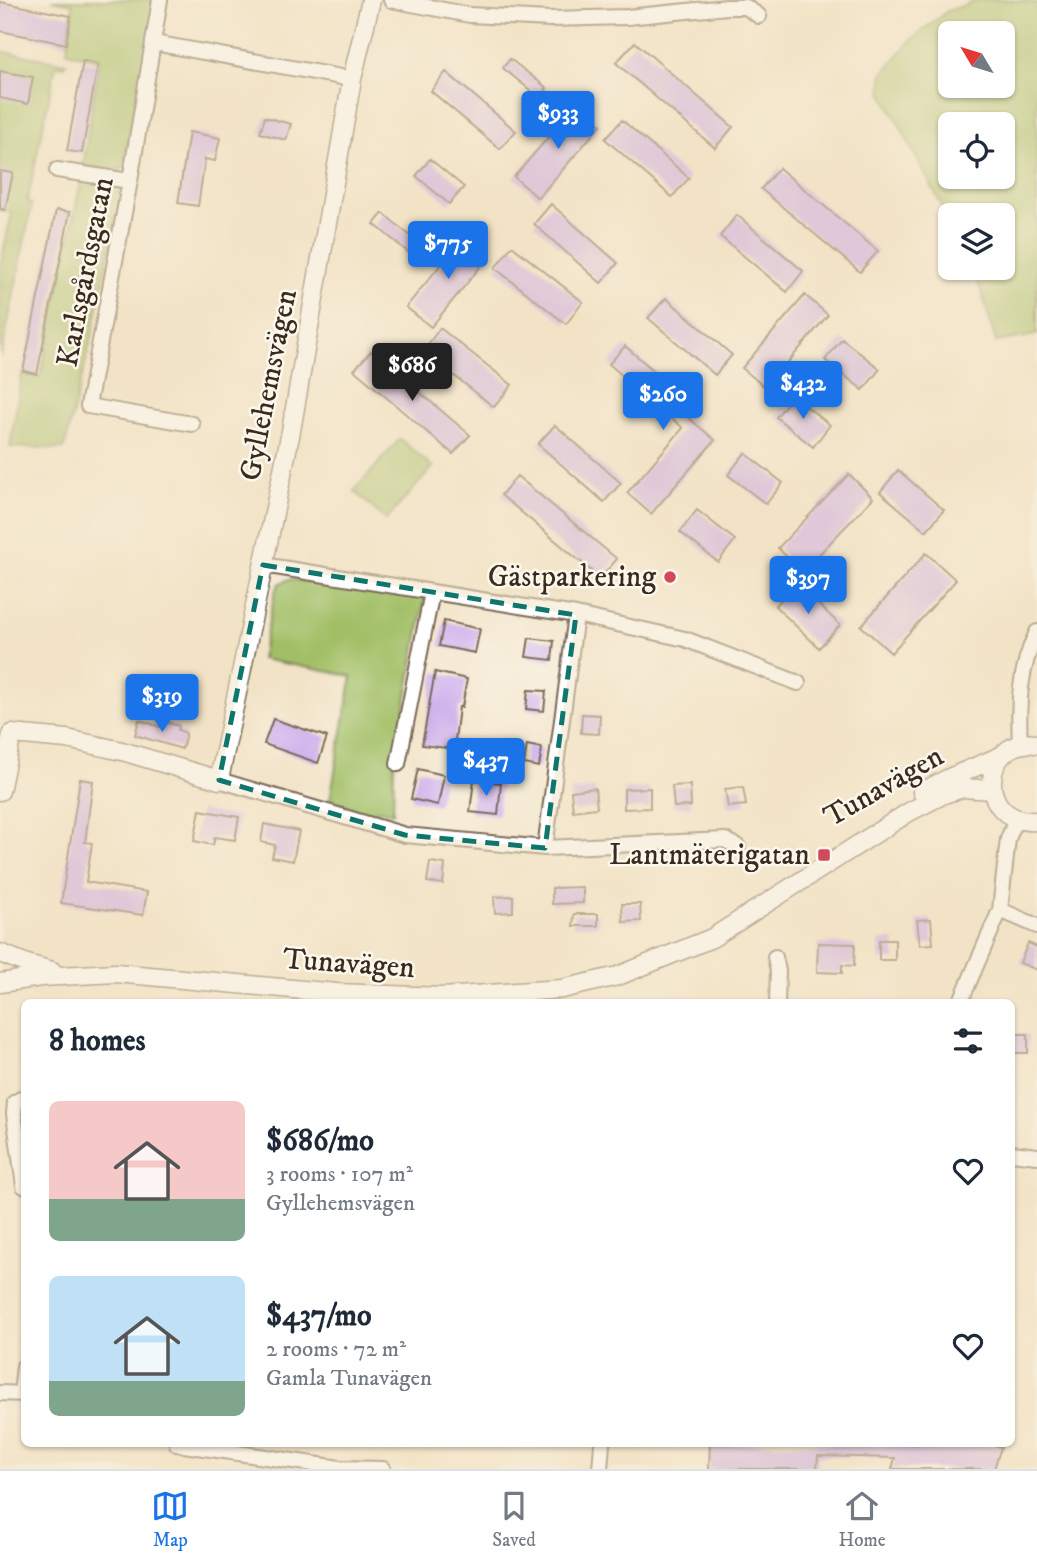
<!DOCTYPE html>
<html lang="en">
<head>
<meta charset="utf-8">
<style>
	body { margin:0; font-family:"IM FELL DW Pica",serif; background:#f6f6f7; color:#1f2937; height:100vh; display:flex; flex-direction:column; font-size:26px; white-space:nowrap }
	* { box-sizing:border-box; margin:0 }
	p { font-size:23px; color:#747a83 }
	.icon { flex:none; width:38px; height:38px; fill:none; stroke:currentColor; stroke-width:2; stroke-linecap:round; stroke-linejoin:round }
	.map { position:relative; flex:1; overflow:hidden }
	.details { position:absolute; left:21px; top:999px; width:994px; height:448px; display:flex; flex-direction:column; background:#fff; border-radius:10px; box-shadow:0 2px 5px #0004 }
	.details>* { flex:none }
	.needle { width:46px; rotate:308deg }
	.fabs { position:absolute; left:938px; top:21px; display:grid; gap:14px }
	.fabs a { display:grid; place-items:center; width:77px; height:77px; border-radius:10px; background:#fff; box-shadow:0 2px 5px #0004; font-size:35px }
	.price { position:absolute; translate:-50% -60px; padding:0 16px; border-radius:7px; background:#1a73e8; color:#fff; font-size:23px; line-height:46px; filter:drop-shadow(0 2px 4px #0008) }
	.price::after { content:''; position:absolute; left:50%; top:42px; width:21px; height:16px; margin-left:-10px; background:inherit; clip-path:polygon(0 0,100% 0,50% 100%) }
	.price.on { background:#222; color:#fff }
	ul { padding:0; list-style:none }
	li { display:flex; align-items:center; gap:21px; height:175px; padding:0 28px }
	li span { display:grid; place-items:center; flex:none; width:196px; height:140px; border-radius:10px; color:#555 }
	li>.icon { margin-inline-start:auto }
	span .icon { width:84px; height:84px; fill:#fffc; stroke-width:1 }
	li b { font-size:30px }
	h2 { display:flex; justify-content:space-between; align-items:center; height:84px; padding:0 28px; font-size:30px }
	.menu { display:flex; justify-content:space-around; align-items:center; height:98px; border-top:2px solid #e0e1e3; background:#fff; font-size:19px; color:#747a83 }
	.menu a { display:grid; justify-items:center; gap:4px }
	.menu .on { color:#1a73e8 }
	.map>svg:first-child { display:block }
</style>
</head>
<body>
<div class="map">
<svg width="1037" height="1469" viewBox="0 0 1037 1469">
	<rect width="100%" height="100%" fill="#fbf7ec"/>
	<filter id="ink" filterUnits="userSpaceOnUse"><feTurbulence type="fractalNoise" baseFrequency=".0143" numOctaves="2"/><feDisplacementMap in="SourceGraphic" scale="14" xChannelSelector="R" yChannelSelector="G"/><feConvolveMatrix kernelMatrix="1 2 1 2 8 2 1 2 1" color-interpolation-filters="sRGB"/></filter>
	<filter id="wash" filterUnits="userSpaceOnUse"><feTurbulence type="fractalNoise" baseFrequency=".00686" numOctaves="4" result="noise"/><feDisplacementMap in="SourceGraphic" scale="28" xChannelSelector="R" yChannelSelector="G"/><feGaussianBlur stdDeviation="1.57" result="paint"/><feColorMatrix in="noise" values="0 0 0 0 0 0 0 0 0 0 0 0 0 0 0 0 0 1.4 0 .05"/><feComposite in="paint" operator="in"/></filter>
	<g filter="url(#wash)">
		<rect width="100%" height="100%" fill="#f2e3c7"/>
		<!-- green -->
		<path fill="#a2bf66" stroke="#6e7442" stroke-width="2" fill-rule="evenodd" d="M51,0H157L122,170L83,167L99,60L67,52L73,4Z
			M980,0H1010L1037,3V335L996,342L981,290L971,268H1003V215H950V221L882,92V74L911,40L947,11ZM950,33H1003V86H950ZM950,124H1003V177H950Z
			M0,51L66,63L64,66L56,65L27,202L32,204L1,357L0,266L12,213L0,210Z
			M82,177L123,183L93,332L64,449L10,447L22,373L40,377Z
			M400,439L433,467L386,520L354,491Z
			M289,579L425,598L394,767L393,813L378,810L370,815L330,799L352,676L261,659L275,592L279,584Z"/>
		<g id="blocks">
			<!-- building -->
			<path fill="#c8a7ed" d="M0,2L71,16L66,44L0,31Z
				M635,42L733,127L715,148L616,63Z
				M510,59L547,88L540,98L503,68Z
				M83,61L98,64L82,153L67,151Z
				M0,71L33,77L28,104L0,98Z
				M446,72L516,131L500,149L431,91Z
				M577,104L601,125L538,198L514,177Z
				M265,117L291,124L286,140L260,133Z
				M622,120L689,178L672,197L605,139Z
				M189,132L220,138L215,161L205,159L198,206L178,203Z
				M430,159L464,187L449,204L416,176Z
				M779,168L878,251L860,272L761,189Z
				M0,171L13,173L5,210L0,209Z
				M551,204L618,263L601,283L534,224Z
				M56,210L70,212L37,374L23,371Z
				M383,213L417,242L408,252L374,224Z
				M737,215L803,271L787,292L720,236Z
				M466,234L491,254L431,327L406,307Z
				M512,246L583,302L566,324L495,268Z
				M805,295L828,315L766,388L742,368Z
				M666,298L732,355L715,375L648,318Z
				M440,328L512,385L494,407L423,351Z
				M842,339L880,369L863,390L825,360Z
				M625,346L692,403L684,414L715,440L651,514L627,493L683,428L609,364Z
				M371,351L470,435L453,454L354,370Z
				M793,396L830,425L813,447L776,417Z
				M555,425L621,483L604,502L538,444Z
				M745,453L783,483L766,504L728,475Z
				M898,470L944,510L926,531L880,492Z
				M849,474L873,498L802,572L778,548Z
				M517,476L617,559L600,578L501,495Z
				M697,510L735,540L718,562L680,532Z
				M926,553L956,580L891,653L861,626Z
				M797,584L840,625L819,648L775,606Z
				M444,621L480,629L475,653L439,646Z
				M529,638L554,641L552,660L526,657Z
				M435,672L467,679L462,707H459L454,749L422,745Z
				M528,690L546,691L544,711L526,709Z
				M582,714L600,715L599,734L581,733Z
				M273,719L327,737L318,763L264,744Z
				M139,720L160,727L162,721L179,726L178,730L186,733L182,749L135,735Z
				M527,745L542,748L539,767L524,764Z
				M418,769L444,775L438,805L411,799Z
				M80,779L93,781L85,842L92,843L86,882L147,892L143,915L61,903Z
				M474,780L501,783L498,815L470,812Z
				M690,785L691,806L674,807L672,786Z
				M743,787L746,805L728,807L725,789Z
				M595,788L597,808L573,811L571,791Z
				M650,788V808L624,809V789Z
				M200,810L239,817L235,840L215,837L213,845L194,841Z
				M264,824L299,831L293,861L272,857L275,845L261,842Z
				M430,862L445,864L443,884L427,882Z
				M583,887V903L552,904V888Z
				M513,896V912L495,913L494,897Z
				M622,904H640L641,921L623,922Z
				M574,914H598V926H573Z
				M931,919L933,944L920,945L917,920Z
				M879,940H895V960H879Z
				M818,943L855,944L854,966L842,965V973L817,972Z
				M1028,943L1037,947V970L1020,963Z
				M1012,1034H1028V1053H1012Z
				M710,1444H989L1001,1447L994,1469H892L895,1458L818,1456L817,1469H709Z"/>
		</g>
	</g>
	<g filter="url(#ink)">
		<use href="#blocks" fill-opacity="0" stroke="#7b6b59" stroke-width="2"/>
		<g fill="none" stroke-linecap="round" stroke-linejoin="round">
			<defs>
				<path id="minor" d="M160,0L130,181L88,406L192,424
					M391,0L470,15L550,19L627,17L727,7H746L759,16
					M154,43L352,79
					M57,170L130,181
					M263,565L576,615L685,639L798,683
					M1020,744C1018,705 1019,669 1037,632
					M398,764L432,592
					M219,780L405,835L545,848L725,840L738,847
					M545,848L576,615
					M1000,910L1037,926
					M775,957L778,971L777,1003
					M960,1003L1000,910L1008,839L1016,819
					M24,1097L15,1102L14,1114L24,1186
					M1012,1153L1037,1156
					M0,1393L24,1394
					M21,1394L24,1366
					M177,1444L340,1468L383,1469
					M600,1469L602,1444"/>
				<path id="tertiary" d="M1037,744C980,736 974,825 1037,821
					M0,791L12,734L67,739L122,751L219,780L291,431L352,79L371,0
					M922,792L949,778L1001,756
					M0,953L30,965L52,971
					M0,983L41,977L116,973L337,993L442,997L562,989L618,976L712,938L909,812L944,794L963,788L992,790"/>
			</defs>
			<!-- minor casing -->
			<use href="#minor" stroke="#7b6b59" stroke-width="18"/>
			<!-- tertiary casing -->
			<use href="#tertiary" stroke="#7b6b59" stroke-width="21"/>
			<!-- minor -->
			<use href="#minor" stroke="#fff" stroke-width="14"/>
			<!-- tertiary -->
			<use href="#tertiary" stroke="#fff" stroke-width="18"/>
		</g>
	</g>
	<!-- marked area -->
	<path d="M0 0H1037V1469H0ZM263,565L576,615L545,848L405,835L219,780Z" fill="#f2e3c7" fill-opacity=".55" fill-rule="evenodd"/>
	<path fill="none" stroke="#0f766e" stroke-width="5" stroke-dasharray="14 9" stroke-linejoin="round" d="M263,565L576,615L545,848L405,835L219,780Z"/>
	<!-- markers -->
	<g fill="#d1495b" stroke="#fbf7ec" stroke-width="2.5">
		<circle cx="670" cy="577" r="7"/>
		<rect x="817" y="848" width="14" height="14" rx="3.5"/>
	</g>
	<g text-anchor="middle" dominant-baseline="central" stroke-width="5" stroke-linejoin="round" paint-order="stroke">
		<!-- street labels -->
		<g font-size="30" fill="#3b2a1e" stroke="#fbf7ec">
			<text transform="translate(86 272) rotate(-79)">Karlsgårdsgatan</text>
			<text transform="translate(269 385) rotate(-79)">Gyllehemsvägen</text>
			<text transform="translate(884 787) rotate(-30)">Tunavägen</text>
			<text transform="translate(349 964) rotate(4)">Tunavägen</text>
		</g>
		<!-- poi labels -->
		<g font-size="30" fill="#3b2a1e" stroke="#fbf7ec" text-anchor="end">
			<text x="656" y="577">Gästparkering</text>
			<text x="810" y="855">Lantmäterigatan</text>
		</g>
	</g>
</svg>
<div class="fabs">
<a><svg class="needle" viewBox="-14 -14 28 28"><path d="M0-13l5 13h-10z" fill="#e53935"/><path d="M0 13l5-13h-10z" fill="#747a83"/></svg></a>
<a><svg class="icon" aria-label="locate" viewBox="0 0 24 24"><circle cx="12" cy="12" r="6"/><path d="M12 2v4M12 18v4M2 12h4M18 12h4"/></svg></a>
<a><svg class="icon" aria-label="layers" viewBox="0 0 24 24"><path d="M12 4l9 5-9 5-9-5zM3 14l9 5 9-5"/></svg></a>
</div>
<b class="price" style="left:558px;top:151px">$933</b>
<b class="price" style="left:448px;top:281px">$775</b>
<b class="price on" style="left:412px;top:403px">$686</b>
<b class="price" style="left:803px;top:421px">$432</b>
<b class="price" style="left:663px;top:432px">$260</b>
<b class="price" style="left:808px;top:616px">$397</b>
<b class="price" style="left:162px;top:734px">$319</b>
<b class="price" style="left:486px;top:798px">$437</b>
<section class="details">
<h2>8 homes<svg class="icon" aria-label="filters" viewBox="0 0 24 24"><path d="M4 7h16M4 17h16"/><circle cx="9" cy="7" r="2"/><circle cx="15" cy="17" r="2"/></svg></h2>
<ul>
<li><span style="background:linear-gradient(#f6c9c9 70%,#7fa58c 0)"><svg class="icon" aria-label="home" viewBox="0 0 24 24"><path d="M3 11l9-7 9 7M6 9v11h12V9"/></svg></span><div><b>$686/mo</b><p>3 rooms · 107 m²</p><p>Gyllehemsvägen</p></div><svg class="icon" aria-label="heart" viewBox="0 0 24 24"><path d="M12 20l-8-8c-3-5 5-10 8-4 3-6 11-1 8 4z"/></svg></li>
<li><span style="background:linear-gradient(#bfe0f5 75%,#7fa58c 0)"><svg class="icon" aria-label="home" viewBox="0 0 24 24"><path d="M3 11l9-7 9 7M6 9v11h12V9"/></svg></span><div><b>$437/mo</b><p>2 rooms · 72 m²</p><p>Gamla Tunavägen</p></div><svg class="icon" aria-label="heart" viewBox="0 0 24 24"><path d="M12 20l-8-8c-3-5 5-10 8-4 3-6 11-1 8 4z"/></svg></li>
</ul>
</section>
</div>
<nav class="menu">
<a class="on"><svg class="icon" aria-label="map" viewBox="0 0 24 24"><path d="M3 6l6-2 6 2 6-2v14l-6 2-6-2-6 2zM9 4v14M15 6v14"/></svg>Map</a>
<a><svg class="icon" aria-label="saved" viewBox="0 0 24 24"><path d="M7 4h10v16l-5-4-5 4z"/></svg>Saved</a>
<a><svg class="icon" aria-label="home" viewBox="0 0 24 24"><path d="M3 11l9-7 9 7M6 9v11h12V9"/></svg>Home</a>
</nav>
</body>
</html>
